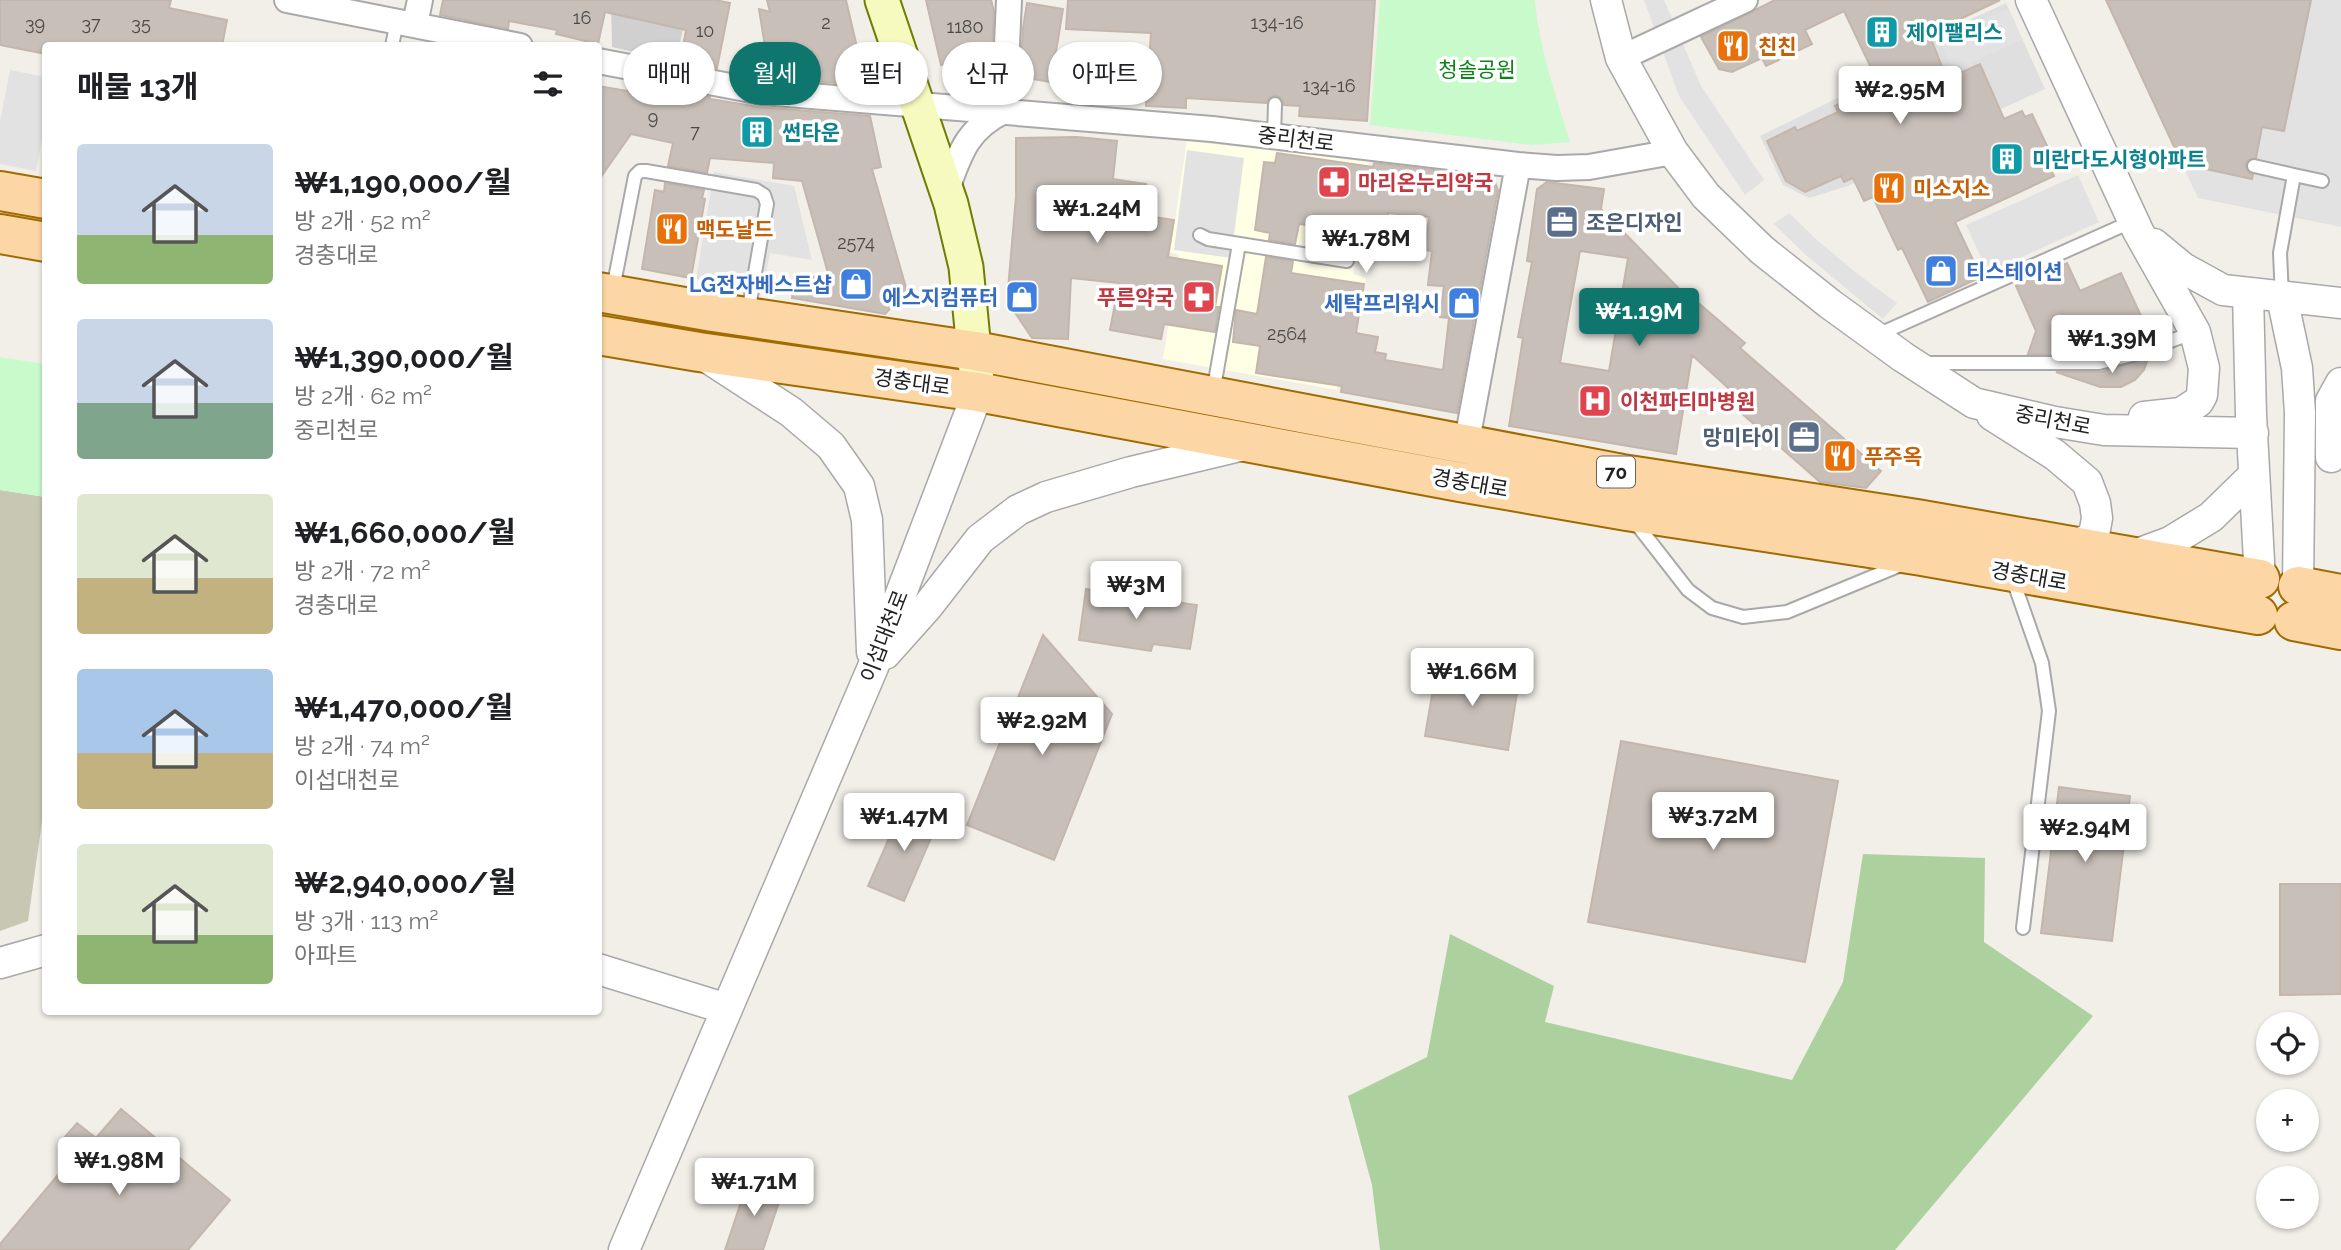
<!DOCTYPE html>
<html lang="ko">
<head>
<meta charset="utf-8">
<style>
	body { margin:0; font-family:Raleway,"Noto Sans KR",sans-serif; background:#f6f6f6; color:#202124; height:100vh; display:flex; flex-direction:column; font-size:26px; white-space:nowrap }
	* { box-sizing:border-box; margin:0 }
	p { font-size:23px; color:#757577 }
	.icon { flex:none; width:38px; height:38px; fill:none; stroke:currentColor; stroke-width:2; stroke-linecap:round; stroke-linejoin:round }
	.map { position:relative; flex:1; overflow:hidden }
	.details { position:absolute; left:42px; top:42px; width:560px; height:973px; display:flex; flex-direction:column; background:#fff; border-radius:7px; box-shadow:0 2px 5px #0004 }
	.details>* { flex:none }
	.top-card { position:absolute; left:623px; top:42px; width:665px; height:63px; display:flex; gap:14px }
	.fabs { position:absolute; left:2256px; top:1012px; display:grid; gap:14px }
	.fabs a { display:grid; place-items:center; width:63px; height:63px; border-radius:50%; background:#fff; box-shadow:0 2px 5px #0004; font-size:35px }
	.price { position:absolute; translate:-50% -60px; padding:0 16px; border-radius:7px; background:#fff; color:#222; font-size:23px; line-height:46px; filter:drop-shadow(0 2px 4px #0008) }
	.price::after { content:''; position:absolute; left:50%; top:42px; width:21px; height:16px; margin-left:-10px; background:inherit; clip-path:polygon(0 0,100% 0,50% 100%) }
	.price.current { background:#0f766e; color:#fff }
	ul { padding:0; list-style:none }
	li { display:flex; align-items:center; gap:21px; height:175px; padding:0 35px }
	li span { display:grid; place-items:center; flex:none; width:196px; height:140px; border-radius:7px; color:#555 }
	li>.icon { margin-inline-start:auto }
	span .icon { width:84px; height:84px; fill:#fffc; stroke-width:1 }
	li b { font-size:30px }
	h2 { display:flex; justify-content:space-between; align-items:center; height:84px; padding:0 35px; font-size:30px }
	.chip { padding:0 24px; border-radius:32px; background:#fff; box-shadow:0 2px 5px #0004; font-size:24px; line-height:63px }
	.chip.current { background:#0f766e; color:#fff }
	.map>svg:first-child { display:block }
</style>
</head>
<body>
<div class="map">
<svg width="2341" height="1250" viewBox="0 0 2341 1250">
	<rect width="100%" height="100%" fill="#f2efe9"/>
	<!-- residential -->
	<path fill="#e0dfdf" d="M2006,3L2045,89L1900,155L1902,161L1848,186L1809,198L1783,185L1760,136L1864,85L1857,72Z"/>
	<!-- education -->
	<path fill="#ffffe5" d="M1187,141L1369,162L1353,274L1366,278L1360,310L1349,309L1337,390L1163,359L1179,255L1170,252Z"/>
	<!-- religious -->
	<path fill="#d0d0d0" d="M611,0H689L676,62L612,47Z"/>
	<!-- construction -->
	<path fill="#c7c7b4" d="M0,490L46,497L45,800L28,921L0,931Z"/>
	<!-- forest -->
	<path fill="#add19e" d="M1863,854L1985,858L1984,942L2093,1016L1895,1250H1380L1372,1185L1348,1096L1427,1057L1450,934L1554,986L1545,1022L1792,1080L1843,982Z"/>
	<!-- park -->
	<path fill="#c8facc" d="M1380,0H1535C1539,49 1556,95 1570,142L1533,145L1370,125Z
		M0,357L45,364V497L0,490Z"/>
	<!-- parking -->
	<path fill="#e2e2e2" d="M1644,0H1664L1701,86L1764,180L1745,195L1679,96Z
		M2311,0H2341V227L2198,198L2182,164L2252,179L2262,127L2284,131Z
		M2008,9L2022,40L1953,71L1939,39Z
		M10,70L45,77V124L36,171L0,164V121Z
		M1187,150L1244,158L1231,258L1174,250Z
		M714,172L794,186L812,260L770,253L763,290L696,279Z
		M2078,175L2099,222L1988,272L1966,225Z
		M1789,213L1818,241L1859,275L1897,303L1883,319L1806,255L1774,224Z"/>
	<!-- building -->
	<path fill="#c7bfb8" stroke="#c4b6ab" stroke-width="2" fill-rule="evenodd" d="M0,0H171L169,8L227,20L222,46H46V54L0,45Z
		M443,0H715L730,3L717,68L688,63L689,59L681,57L686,30L605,12L598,44L556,34L557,30L509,21L508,29L440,15Z
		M767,0H846L860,60L882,62L880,86L770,78L759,9L770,12Z
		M926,0H991L994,11L992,54L941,65Z
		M1068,0H1375L1367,121L1299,116L1300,106L1284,105L1282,99L1276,95L1270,97L1266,103L1186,98V108L1146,106L1151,33L1066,29Z
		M1775,0H2000L1929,34L1947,79L1980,64L2004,119L2022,111L2025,117L2032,114L2058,169L2052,172L2054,176L1955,222L1981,277L1928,302L1902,248L1898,250L1873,197L1864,201L1853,178L1844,182L1841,176L1805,192L1786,181L1767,141L1795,127L1797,131L1838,112L1835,106L1876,86L1869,71L1872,70L1844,11L1805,30L1812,44L1766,66L1762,58L1732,72L1719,69L1701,37Z
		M2106,0H2311L2284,131L2262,127L2256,158L2248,160L2245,165L2248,172L2253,175L2252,179L2182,164Z
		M1027,3L1063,9L1051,82L1020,77L1023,28Z
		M598,86L681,100L683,92L710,97V99L759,107L870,116L881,167L872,169L907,291L885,314L792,298L796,273L830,280L802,181L773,178L774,163L710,158L707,173L668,166L673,143L631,134L598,181Z
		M1077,137L1117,141L1113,179L1146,184L1141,215L1174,220L1168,257L1222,266L1215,307H1219L1215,332L1164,324L1161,339L1110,330L1119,283L1071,278L1068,339L1032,338L1007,301L1016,196V138Z
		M1277,153L1373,167L1374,163L1493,177L1498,190L1457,413L1341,392L1342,386L1256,373L1260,346L1233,342L1236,310L1257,314L1266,257L1293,261L1291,273L1364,284L1356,333L1378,337L1375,352L1386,354L1385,360L1443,370L1449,318L1440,317L1444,286L1428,285L1432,251L1425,250L1429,217L1388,213L1384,235L1299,224L1295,244L1269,240L1270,233L1255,230L1264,162L1275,163Z
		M1547,182L1604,189L1601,209L1693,303L1695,300L1745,343L1740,348L1881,471L1866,488L1820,482L1731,404L1737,396L1692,355L1676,454L1509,426L1523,338L1518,337L1532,262L1527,261L1537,189ZM1580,251L1628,258L1609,371L1560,363Z
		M665,183L704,190L702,198L705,199L691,278L642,269L655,190L664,192Z
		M2067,263L2080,291L2121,273L2152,339L2098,354H2028L2036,331L2016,286Z
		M2148,358L2144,370L2135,380L2121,387H2100L2056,372H2101Z
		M1086,589L1197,605L1190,649L1153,644L1151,651L1079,640Z
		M1043,635L1112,714L1054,860L967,825Z
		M1437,666L1519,680L1508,750L1425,736Z
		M1621,741L1838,781L1805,962L1588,922Z
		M2059,787L2130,796L2112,941L2041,933Z
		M904,804L939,819L904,901L868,886Z
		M2280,884H2341V994L2280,995Z
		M121,1109L230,1200L188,1250H0V1244L78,1151L63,1139L77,1123L96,1138Z
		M748,1181L782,1193L763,1250H725Z"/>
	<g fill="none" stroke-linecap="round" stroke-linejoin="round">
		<defs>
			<path id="service" d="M392,46L397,21
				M1274,137L1275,104
				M2254,166L2294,175
				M1200,235L1208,239L1347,261
				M613,289L635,176L640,171H646L756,190L764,195L767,204L748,313
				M2282,297L2280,253L2294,175L2322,181
				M1875,336L2133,221
				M1924,363H2099L2132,355L2195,332
				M1213,393L1239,244
				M1635,522L1688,590L1712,608L1743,617L1787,612L1903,564
				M2012,577L2042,663L2049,711L2023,928"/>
			<path id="minor" d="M287,0L520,46
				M415,24L420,0
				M1621,58L1745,0
				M598,61L762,92L1212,129L1518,165L1557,168L1589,167L1673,152
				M1004,111L1009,0
				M947,189C960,153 967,129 1004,111
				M1466,446L1518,165"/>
			<path id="tertiary" d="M1606,0L1621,58L1673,152L1706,196L1762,250L1830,304L1903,357L1974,403L2055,422L2104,430L2253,433
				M2031,0L2138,231L2195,332L2204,368L2202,395L2198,402L2181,413L2144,417
				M2154,244L2183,268L2223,290L2341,303
				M2248,294L2251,415L2260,579
				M2282,297L2297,368L2300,413L2298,586
				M702,354L791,412L831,446L859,486L867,520L872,652
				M1992,415L2055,455L2087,482L2095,503L2097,518L2094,535L2075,548
				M2331,457V401L2341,383
				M2132,556L2170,542L2211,517L2254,475
				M885,654L927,607L980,539L1018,510L1046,497L1131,472L1244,445
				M0,963L46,950
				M598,969L727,1009
				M624,1250L873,667L978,392"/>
			<path id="secondary" d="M882,0L951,204L966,267L978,392"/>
			<path id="primary" d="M0,191L46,199
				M0,234L46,242
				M598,292L713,312L975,351L1622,474L1917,519L2260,579
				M598,335L699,352L978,392L1460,482L1627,511L1922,556L2258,615
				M2298,586L2341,594
				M2294,621L2341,630"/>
		</defs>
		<!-- service casing -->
		<use href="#service" stroke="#a9a9a9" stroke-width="16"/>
		<!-- minor casing -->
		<use href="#minor" stroke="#a9a9a9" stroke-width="28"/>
		<!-- tertiary casing -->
		<use href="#tertiary" stroke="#a9a9a9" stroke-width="33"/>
		<!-- secondary casing -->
		<use href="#secondary" stroke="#707d05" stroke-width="37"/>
		<!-- primary casing -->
		<use href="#primary" stroke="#a06b00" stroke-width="42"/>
		<!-- service -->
		<use href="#service" stroke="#fff" stroke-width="12"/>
		<!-- minor -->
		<use href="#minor" stroke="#fff" stroke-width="24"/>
		<!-- tertiary -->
		<use href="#tertiary" stroke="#fff" stroke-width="30"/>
		<!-- secondary -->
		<use href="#secondary" stroke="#f7fabf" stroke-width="33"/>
		<!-- primary -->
		<use href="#primary" stroke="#fcd6a4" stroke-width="38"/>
	</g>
	<!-- icons -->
	<defs>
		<symbol id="building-square" viewBox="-11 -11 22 22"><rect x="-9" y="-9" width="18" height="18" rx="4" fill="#0f9aa8" stroke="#fff"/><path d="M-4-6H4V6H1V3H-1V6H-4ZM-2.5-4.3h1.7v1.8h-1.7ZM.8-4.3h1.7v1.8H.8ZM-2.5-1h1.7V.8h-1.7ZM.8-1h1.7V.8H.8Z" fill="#fff"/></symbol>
		<symbol id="restaurant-square" viewBox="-11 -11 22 22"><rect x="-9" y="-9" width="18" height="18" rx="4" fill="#e8710a" stroke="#fff"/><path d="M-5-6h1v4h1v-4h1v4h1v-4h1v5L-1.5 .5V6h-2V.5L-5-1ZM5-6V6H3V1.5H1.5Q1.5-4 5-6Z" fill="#fff"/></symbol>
		<symbol id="pharmacy-square" viewBox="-11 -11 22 22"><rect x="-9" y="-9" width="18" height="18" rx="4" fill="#e0444e" stroke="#fff"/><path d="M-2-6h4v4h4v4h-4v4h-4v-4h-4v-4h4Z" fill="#fff"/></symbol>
		<symbol id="office-square" viewBox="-11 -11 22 22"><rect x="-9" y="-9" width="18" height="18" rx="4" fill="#5c6f8a" stroke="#fff"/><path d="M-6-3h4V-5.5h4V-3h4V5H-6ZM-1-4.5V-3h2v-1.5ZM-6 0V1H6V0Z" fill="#fff"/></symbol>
		<symbol id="shop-square" viewBox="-11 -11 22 22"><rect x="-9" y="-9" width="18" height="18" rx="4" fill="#3f7fe0" stroke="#fff"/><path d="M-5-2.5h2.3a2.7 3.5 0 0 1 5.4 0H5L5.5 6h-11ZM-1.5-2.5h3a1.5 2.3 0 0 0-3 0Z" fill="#fff"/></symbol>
		<symbol id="hospital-square" viewBox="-11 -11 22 22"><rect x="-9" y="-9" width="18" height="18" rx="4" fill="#e0444e" stroke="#fff"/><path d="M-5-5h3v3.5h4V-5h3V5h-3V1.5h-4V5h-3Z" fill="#fff"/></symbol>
	</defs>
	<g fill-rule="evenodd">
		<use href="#building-square" x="1863" y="13" width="38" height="38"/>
		<use href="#restaurant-square" x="1714" y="27" width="38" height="38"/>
		<use href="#building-square" x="738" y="113" width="38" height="38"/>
		<use href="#building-square" x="1988" y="140" width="38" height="38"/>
		<use href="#pharmacy-square" x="1315" y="163" width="38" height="38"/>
		<use href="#restaurant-square" x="1870" y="169" width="38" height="38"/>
		<use href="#office-square" x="1543" y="203" width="38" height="38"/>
		<use href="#restaurant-square" x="653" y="210" width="38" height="38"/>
		<use href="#shop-square" x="1922" y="252" width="38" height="38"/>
		<use href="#shop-square" x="837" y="265" width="38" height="38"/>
		<use href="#shop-square" x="1003" y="278" width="38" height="38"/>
		<use href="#pharmacy-square" x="1180" y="278" width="38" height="38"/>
		<use href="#shop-square" x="1445" y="284" width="38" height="38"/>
		<use href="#hospital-square" x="1576" y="382" width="38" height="38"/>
		<use href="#office-square" x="1785" y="418" width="38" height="38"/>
		<use href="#restaurant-square" x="1821" y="437" width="38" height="38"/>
	</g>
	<g text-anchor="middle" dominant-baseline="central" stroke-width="7" stroke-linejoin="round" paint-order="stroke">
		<!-- number labels -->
		<g font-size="18" fill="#4b4948">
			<text x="582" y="17">16</text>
			<text x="826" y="22">2</text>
			<text x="1277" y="22">134-16</text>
			<text x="35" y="23">39</text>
			<text x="91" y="23">37</text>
			<text x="141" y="23">35</text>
			<text x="965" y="26">1180</text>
			<text x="705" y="30">10</text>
			<text x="1329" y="85">134-16</text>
			<text x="653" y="117">9</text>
			<text x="695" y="131">7</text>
			<text x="856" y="242">2574</text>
			<text x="1287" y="333">2564</text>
		</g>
		<!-- shield labels -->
		<rect fill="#fff" stroke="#646464" stroke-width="2" x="1597" y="456.5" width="38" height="31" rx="5"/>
		<g font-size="19" font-weight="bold" fill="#222">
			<text x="1616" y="472">70</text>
		</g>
		<!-- culture labels -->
		<g font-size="21" font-weight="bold" fill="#0d838f" stroke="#fff" text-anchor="start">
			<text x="1906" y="32">제이팰리스</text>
			<text x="782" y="132">썬타운</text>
			<text x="2032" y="159">미란다도시형아파트</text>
		</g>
		<!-- food labels -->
		<g font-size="21" font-weight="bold" fill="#c56008" stroke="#fff" text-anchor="start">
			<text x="1758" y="46">친친</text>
			<text x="1913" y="188">미소지소</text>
			<text x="696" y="229">맥도날드</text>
			<text x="1864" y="456">푸주옥</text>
		</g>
		<!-- park labels -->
		<g font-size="21" fill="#0c8416" stroke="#fff">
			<text x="1477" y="69">청솔공원</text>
		</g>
		<!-- street labels -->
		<g font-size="21" fill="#222" stroke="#fff">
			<text transform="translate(1296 139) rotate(7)">중리천로</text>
			<text transform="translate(912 382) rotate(8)">경충대로</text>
			<text transform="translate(2053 420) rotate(11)">중리천로</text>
			<text transform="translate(1470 483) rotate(10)">경충대로</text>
			<text transform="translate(2029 576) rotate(10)">경충대로</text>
			<text transform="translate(884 636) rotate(-69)">이섭대천로</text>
		</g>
		<!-- health labels -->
		<g font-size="21" font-weight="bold" fill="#be3a42" stroke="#fff" text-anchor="start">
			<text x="1358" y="182">마리온누리약국</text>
			<text x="1174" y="297" text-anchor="end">푸른약국</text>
			<text x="1620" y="401">이천파티마병원</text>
		</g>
		<!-- service labels -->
		<g font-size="21" font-weight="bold" fill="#4e5e75" stroke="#fff" text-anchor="start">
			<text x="1586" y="222">조은디자인</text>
			<text x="1780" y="437" text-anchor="end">망미타이</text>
		</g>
		<!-- shop labels -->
		<g font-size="21" font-weight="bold" fill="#366cbe" stroke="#fff" text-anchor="end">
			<text x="1966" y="271" text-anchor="start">티스테이션</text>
			<text x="832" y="284">LG전자베스트샵</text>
			<text x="998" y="297">에스지컴퓨터</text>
			<text x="1440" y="303">세탁프리워시</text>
		</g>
	</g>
</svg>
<div class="fabs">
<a><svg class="icon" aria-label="locate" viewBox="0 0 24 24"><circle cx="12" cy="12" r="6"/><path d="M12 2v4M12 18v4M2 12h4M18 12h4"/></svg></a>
<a>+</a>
<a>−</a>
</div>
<b class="price" style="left:1900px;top:126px">₩2.95M</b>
<b class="price" style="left:1097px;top:245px">₩1.24M</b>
<b class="price" style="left:1366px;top:275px">₩1.78M</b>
<b class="price current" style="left:1639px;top:348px">₩1.19M</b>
<b class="price" style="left:2112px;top:375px">₩1.39M</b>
<b class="price" style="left:1136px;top:621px">₩3M</b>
<b class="price" style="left:1472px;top:708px">₩1.66M</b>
<b class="price" style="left:1042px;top:757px">₩2.92M</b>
<b class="price" style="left:1713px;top:852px">₩3.72M</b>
<b class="price" style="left:904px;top:853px">₩1.47M</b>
<b class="price" style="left:2085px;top:864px">₩2.94M</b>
<b class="price" style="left:119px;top:1197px">₩1.98M</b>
<b class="price" style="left:754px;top:1218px">₩1.71M</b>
<div class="top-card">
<a class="chip">매매</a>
<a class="chip current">월세</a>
<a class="chip">필터</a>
<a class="chip">신규</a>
<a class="chip">아파트</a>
</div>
<section class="details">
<h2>매물 13개<svg class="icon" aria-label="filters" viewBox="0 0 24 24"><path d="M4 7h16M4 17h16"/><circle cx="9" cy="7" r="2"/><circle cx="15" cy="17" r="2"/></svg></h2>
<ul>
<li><span style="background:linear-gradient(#c9d6e8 65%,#8fb573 0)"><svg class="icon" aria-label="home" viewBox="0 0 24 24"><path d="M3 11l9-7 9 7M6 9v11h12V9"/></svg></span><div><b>₩1,190,000/월</b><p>방 2개 · 52 m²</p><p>경충대로</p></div></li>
<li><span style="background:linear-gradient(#c9d6e8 60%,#7fa58c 0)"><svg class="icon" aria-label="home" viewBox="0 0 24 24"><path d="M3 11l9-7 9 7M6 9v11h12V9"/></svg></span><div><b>₩1,390,000/월</b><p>방 2개 · 62 m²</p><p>중리천로</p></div></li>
<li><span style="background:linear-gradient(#dfe7d0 60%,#c2b280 0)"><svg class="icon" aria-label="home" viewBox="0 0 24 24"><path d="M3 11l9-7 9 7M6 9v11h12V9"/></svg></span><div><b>₩1,660,000/월</b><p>방 2개 · 72 m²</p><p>경충대로</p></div></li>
<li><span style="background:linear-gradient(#a9c7e8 60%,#c2b280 0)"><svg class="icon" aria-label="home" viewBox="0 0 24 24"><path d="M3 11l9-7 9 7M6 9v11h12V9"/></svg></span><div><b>₩1,470,000/월</b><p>방 2개 · 74 m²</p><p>이섭대천로</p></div></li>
<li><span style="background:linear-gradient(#dfe7d0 65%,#8fb573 0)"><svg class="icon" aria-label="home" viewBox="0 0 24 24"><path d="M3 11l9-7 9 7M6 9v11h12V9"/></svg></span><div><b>₩2,940,000/월</b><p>방 3개 · 113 m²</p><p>아파트</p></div></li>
</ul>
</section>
</div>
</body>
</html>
